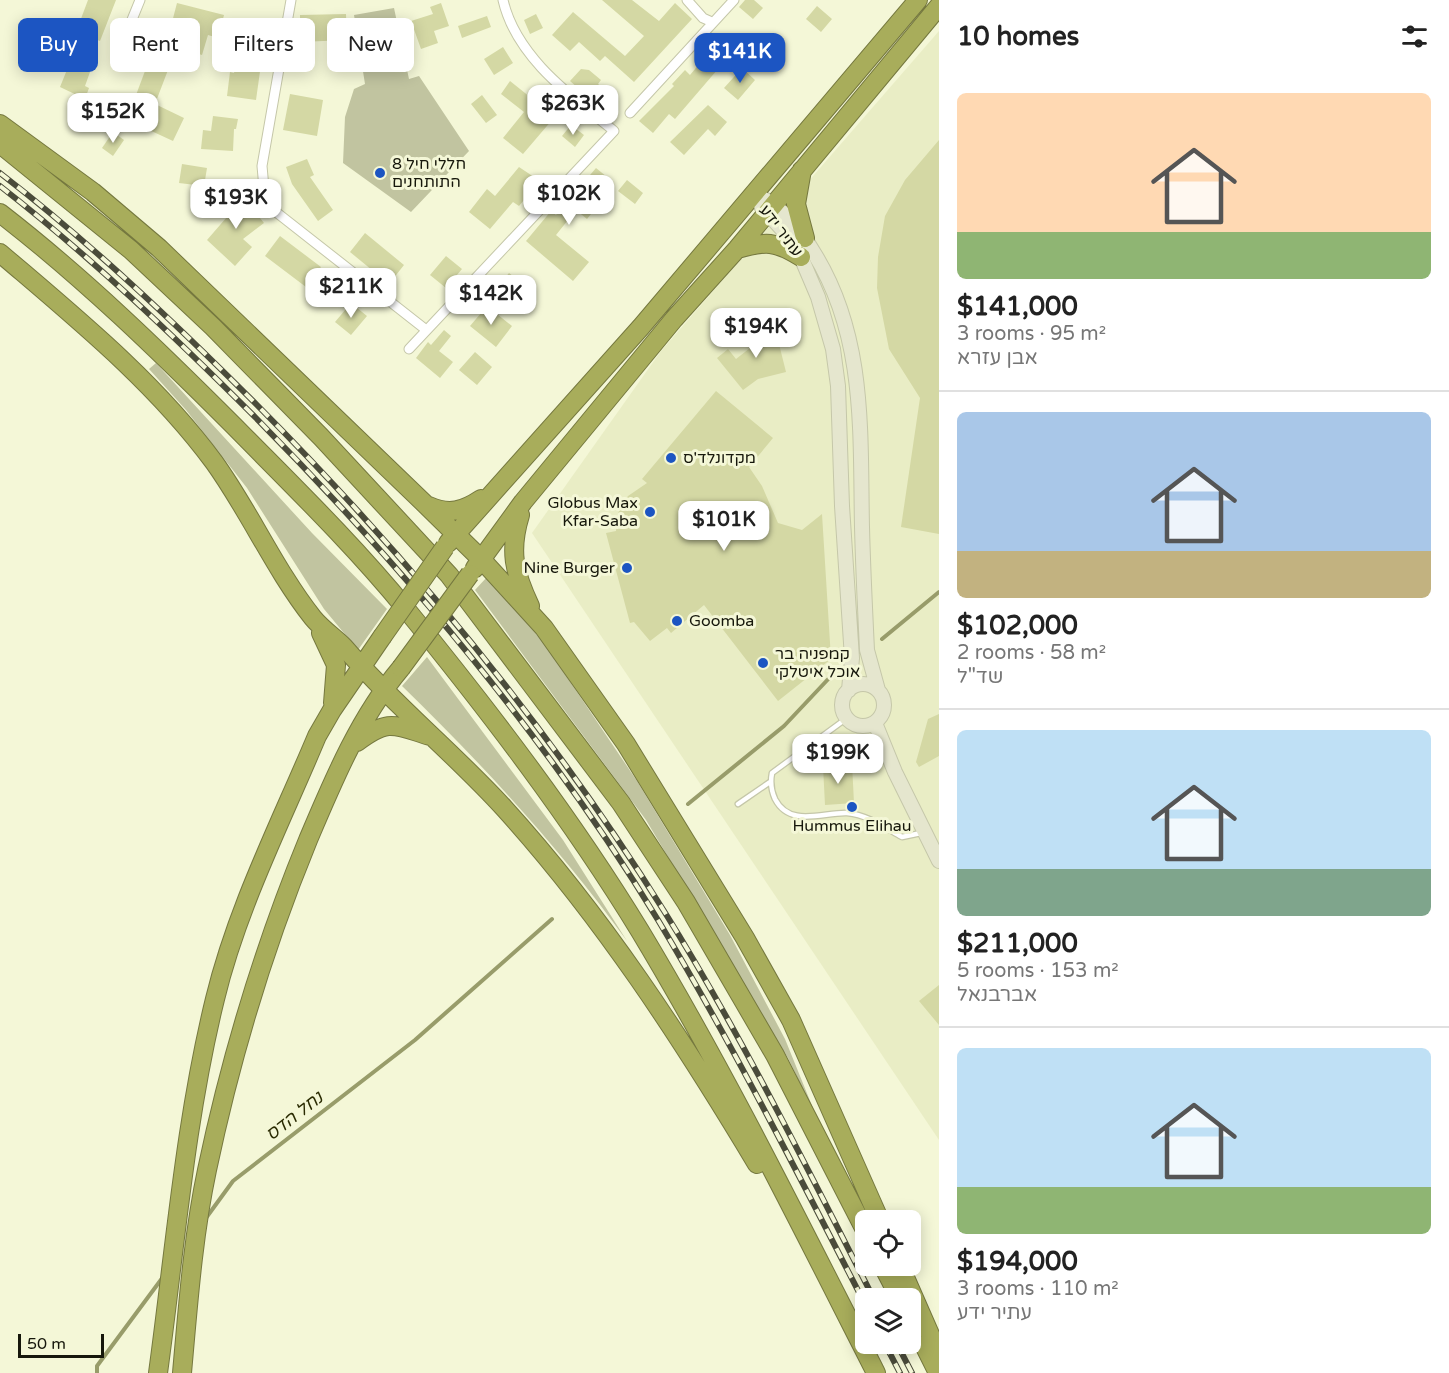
<!DOCTYPE html>
<html lang="en">
<head>
<meta charset="utf-8">
<style>
	body { margin:0; font-family:"Varela Round",Heebo,sans-serif; background:#f2f2f2; color:#222; height:100vh; display:flex; flex-direction:column; font-size:22px; white-space:nowrap }
	* { box-sizing:border-box; margin:0 }
	p { font-size:20px; color:#767676 }
	.icon { flex:none; width:33px; height:33px; fill:none; stroke:currentColor; stroke-width:2; stroke-linecap:round; stroke-linejoin:round }
	.map { position:relative; flex:1; overflow:hidden }
	.sheet { display:flex; flex-direction:column; background:#fff; width:510px }
	.sheet>* { flex:none }
	.banner { position:absolute; left:18px; top:18px; width:570px; height:54px; display:flex; gap:12px }
	.tools { position:absolute; left:855px; top:1210px; display:grid; gap:12px }
	.tools a { display:grid; place-items:center; width:66px; height:66px; border-radius:9px; background:#fff; box-shadow:0 3px 15px #0003; font-size:30px }
	.scale { position:absolute; left:18px; bottom:15px; width:86px; box-sizing:border-box; padding-left:6px; border:3px solid #16170b; border-top:0; font-size:16px; line-height:21px; white-space:nowrap; color:#16170b; -webkit-text-stroke:4px #f4f7d7; paint-order:stroke }
	.price { position:absolute; translate:-50% -51px; padding:0 14px; border-radius:12px; background:#fff; color:#222; font-size:20px; line-height:39px; filter:drop-shadow(0 2px 3px #0008) }
	.price::after { content:''; position:absolute; left:50%; top:36px; width:18px; height:14px; margin-left:-9px; background:inherit; clip-path:polygon(0 0,100% 0,50% 100%) }
	.price.on { background:#1c55c2; color:#fff }
	ul { padding:0; list-style:none }
	li { display:grid; align-content:center; gap:12px; height:318px; padding:0 18px }
	li+li { border-top:2px solid #e0e0e0 }
	li span { display:grid; place-items:center; height:186px; border-radius:9px; color:#555 }
	li>.icon { margin-inline-start:auto }
	span .icon { width:108px; height:108px; fill:#fffc; stroke-width:1 }
	li b { font-size:26px }
	h2 { display:flex; justify-content:space-between; align-items:center; height:72px; padding:0 18px; font-size:26px }
	.tag { padding:0 21px; border-radius:9px; background:#fff; box-shadow:0 3px 15px #0003; font-size:21px; line-height:54px }
	.tag.on { background:#1c55c2; color:#fff }
	main { display:flex; flex:1; min-height:0 }
	.map>svg:first-child { display:block }
</style>
</head>
<body>
<main>
<div class="map">
<svg width="939" height="1373" viewBox="0 0 939 1373">
	<rect width="100%" height="100%" fill="#f4f7d7"/>
	<!-- built -->
	<path fill="#e9edc5" d="M939,31V1140L532,533L661,351Z"/>
	<!-- green -->
	<path fill="#c1c4a0" d="M394,8L409,79L419,76L469,151L411,212L343,163L345,117L354,89L365,84L354,15Z
		M156,363L312,533L387,609L358,650L324,609L247,488L186,410L149,369Z
		M487,577L544,643L637,781L730,935L785,1039L817,1118L788,1058L646,820L475,590Z
		M427,657L563,840L627,941C560,848 484,766 402,686Z"/>
	<g fill="none" stroke-linecap="round" stroke-linejoin="round">
		<!-- stream -->
		<path stroke="#989c6a" stroke-width="4" d="M882,639L939,592
			M688,804L784,726L833,674
			M206,1218L233,1181L415,1040L552,919
			M97,1373V1366L163,1277"/>
	</g>
	<!-- building -->
	<path fill="#d4d8a4" d="M88,0H116L100,41L76,32Z
		M602,0H632L659,21L675,3L692,19L634,82L605,56L600,61L579,42L570,51L552,35L573,12L625,56L644,36Z
		M745,0H754L763,8L753,19L739,7Z
		M177,3L224,15L218,38L208,35L202,55L180,48L185,30L171,26Z
		M441,3L449,26L434,31L438,43L421,49L411,21L433,14L430,7Z
		M817,6L832,19L821,32L806,19Z
		M346,14L347,40L300,42V15Z
		M536,14L543,28L530,34L524,20Z
		M487,16L491,27L462,38L458,26Z
		M243,28L269,32L268,44L264,43L256,100L227,96L230,72L234,73Z
		M503,47L513,63L494,75L484,59Z
		M75,50L95,58L85,86L89,88L85,99L60,87Z
		M710,51L724,62L675,119L669,114L653,133L639,121L674,86L672,84L685,70L690,75Z
		M148,63L168,70L155,104L184,118L173,141L119,116L130,93L136,95Z
		M742,68L755,80L738,100L724,88Z
		M581,69L589,70L601,80L598,84L607,91L596,104L570,81Z
		M510,81L535,101L544,90L564,106L523,154L503,138L524,112L501,94Z
		M290,94L323,100L317,136L283,130Z
		M482,95L497,115L486,123L471,104Z
		M708,105L727,122L715,136L708,129L684,155L670,142Z
		M213,116L238,119L236,129H234L233,151L201,149L203,130L211,131Z
		M571,125L584,135L575,147L562,136Z
		M113,132L124,140L113,156L102,148Z
		M939,140V534L901,527L920,398L889,349L877,288L878,257L885,216L905,180Z
		M307,159L314,175L310,177L333,210L318,221L292,184L286,167Z
		M182,164L207,168L204,186L179,183Z
		M519,167L540,181L519,206L513,202L490,229L469,212L487,189L495,196Z
		M596,168L612,181L596,202L599,204L587,219L576,210L556,235L589,262L573,281L526,241L551,211L556,215Z
		M627,180L643,193L635,204L618,191Z
		M240,193L264,223L243,239L252,247L235,266L207,240L233,210L227,202Z
		M365,233L404,265L389,284L350,252Z
		M280,236L321,267L306,287L265,256Z
		M446,256L462,269L446,288L430,275Z
		M509,273L531,290L522,302L500,284Z
		M351,303L367,316L351,335L335,322Z
		M487,306L512,326L496,347L470,326Z
		M774,324L786,372L758,379L743,390L717,358L728,349L736,359L759,341L756,328Z
		M444,330L451,336L439,351L453,362L440,378L416,358L428,342L431,345Z
		M475,352L492,367L477,385L459,370Z
		M716,391L773,438L749,467L762,486L778,523L802,530L822,514L831,659L778,701L704,605L671,633L667,628L650,641L634,622L630,623L606,533L616,531L617,516L622,504L628,496L647,483L642,479Z
		M939,714V756L919,767L916,762L928,719Z
		M852,764L854,803L825,805L823,766Z
		M939,985V1025L919,1001Z"/>
	<g fill="none" stroke-linecap="round" stroke-linejoin="round">
		<defs>
			<path id="lane" d="M847,718L772,773C770,783 771,790 775,799C790,828 823,812 847,813C868,815 884,827 902,837L921,833
				M738,804L770,782"/>
			<path id="street" d="M291,0L262,166L264,188L276,212L425,329
				M687,0L703,18L712,22
				M118,54L140,0
				M630,113L734,0
				M409,349L614,131C571,96 516,57 503,0"/>
			<path id="secondary" d="M754,194C782,206 798,226 814,253C866,337 860,431 862,527C863,568 865,609 867,650L878,690
				M761,206L791,239L801,257L818,297L833,349L838,386L842,506L852,658L849,690
				M842 705a21 21 0 1 1 42 0a21 21 0 1 1-42 0Z
				M875,723L895,772L939,861"/>
			<path id="highway" d="M0,124L93,192L159,248L425,504L482,560L544,628L626,744L745,938L791,1020L880,1221
				M0,144L131,250L213,327L321,437L449,575L621,803L686,902L775,1055L866,1232
				M802,170L796,204L805,238
				M0,213C84,278 159,351 234,426C292,485 353,544 406,609C489,711 571,818 640,931C726,1074 800,1224 876,1373
				M737,249C766,241 775,241 801,257
				M0,253C76,318 154,381 214,462C250,512 275,570 313,618C322,629 334,637 344,647C393,704 453,752 504,808C602,916 682,1039 757,1164
				M429,506C449,515 463,511 481,499
				M520,515C509,551 514,572 530,606
				M448,543L641,327L918,0
				M475,568L523,502L674,319L737,249L939,6
				M321,633L336,665L333,703
				M357,742C389,718 394,725 430,736
				M883,1266L900,1299
				M900,1266L939,1355
				M924,1345L938,1373
				M158,1373C175,1249 185,1121 215,999C237,908 281,822 317,736L332,710L382,637
				M182,1373C188,1306 193,1236 207,1170C231,1056 264,947 308,840C333,781 359,718 401,668"/>
		</defs>
		<!-- lane casing -->
		<use href="#lane" stroke="#c5c7a9" stroke-width="7"/>
		<!-- street casing -->
		<use href="#street" stroke="#c5c7a9" stroke-width="11"/>
		<!-- secondary casing -->
		<use href="#secondary" stroke="#c5c7a9" stroke-width="16"/>
		<!-- highway casing -->
		<use href="#highway" stroke="#75783f" stroke-width="20"/>
		<!-- lane -->
		<use href="#lane" stroke="#fff" stroke-width="4.5"/>
		<!-- street -->
		<use href="#street" stroke="#fff" stroke-width="9"/>
		<!-- secondary -->
		<use href="#secondary" stroke="#e5e6ce" stroke-width="14"/>
		<!-- highway -->
		<use href="#highway" stroke="#a8ad5b" stroke-width="18"/>
		<defs>
			<path id="rail" d="M0,173C92,244 175,323 257,405C410,559 549,727 664,911C742,1036 807,1168 874,1299
				M0,186C91,257 173,335 255,417C404,568 548,739 658,920C733,1045 799,1176 866,1306
				M885,1344L900,1373
				M897,1344L912,1373"/>
		</defs>
		<!-- rail casing -->
		<use href="#rail" stroke="#4b4c3b" stroke-width="6"/>
		<!-- rail -->
		<use href="#rail" stroke="#f4f7d7" stroke-width="4" stroke-dasharray="11" stroke-linecap="butt"/>
		<defs>
			<path id="highway-bridge" d="M382,637L445,547
				M401,668L470,574"/>
		</defs>
		<!-- highway-bridge casing -->
		<use href="#highway-bridge" stroke="#75783f" stroke-width="20" stroke-linecap="butt"/>
		<!-- highway-bridge -->
		<use href="#highway-bridge" stroke="#a8ad5b" stroke-width="18"/>
	</g>
	<!-- markers -->
	<g fill="#1c55c2" stroke="#f4f7d7" stroke-width="2">
		<circle cx="380" cy="173" r="6"/>
		<circle cx="671" cy="458" r="6"/>
		<circle cx="650" cy="512" r="6"/>
		<circle cx="627" cy="568" r="6"/>
		<circle cx="677" cy="621" r="6"/>
		<circle cx="763" cy="663" r="6"/>
		<circle cx="852" cy="807" r="6"/>
	</g>
	<g text-anchor="middle" dominant-baseline="central" stroke-width="6" stroke-linejoin="round" paint-order="stroke">
		<!-- poi labels -->
		<g font-size="16" fill="#16170b" stroke="#f4f7d7" text-anchor="start">
			<text x="392" y="164">8 חללי חיל<tspan x="392" dy="18">התותחנים</tspan></text>
			<text x="683" y="458">מקדונלד'ס</text>
			<text x="638" y="503" text-anchor="end">Globus Max<tspan x="638" dy="18">Kfar-Saba</tspan></text>
			<text x="615" y="568" text-anchor="end">Nine Burger</text>
			<text x="689" y="621">Goomba</text>
			<text x="775" y="654">קמפניה בר<tspan x="775" dy="18">אוכל איטלקי</tspan></text>
			<text x="852" y="826" text-anchor="middle">Hummus Elihau</text>
		</g>
		<!-- street labels -->
		<g font-size="16" fill="#16170b" stroke="#f4f7d7">
			<text transform="translate(781 231) rotate(53)">עתיר ידע</text>
		</g>
		<!-- water labels -->
		<g font-size="18" font-style="italic" fill="#2b2c03" stroke="#f4f7d7">
			<text transform="translate(294 1116) rotate(-38)">נחל הדס</text>
		</g>
	</g>
</svg>
<div class="tools">
<a><svg class="icon" aria-label="locate" viewBox="0 0 24 24"><circle cx="12" cy="12" r="6"/><path d="M12 2v4M12 18v4M2 12h4M18 12h4"/></svg></a>
<a><svg class="icon" aria-label="layers" viewBox="0 0 24 24"><path d="M12 4l9 5-9 5-9-5zM3 14l9 5 9-5"/></svg></a>
</div>
<div class="scale">50 m</div>
<b class="price on" style="left:740px;top:84px">$141K</b>
<b class="price" style="left:573px;top:136px">$263K</b>
<b class="price" style="left:113px;top:144px">$152K</b>
<b class="price" style="left:569px;top:226px">$102K</b>
<b class="price" style="left:236px;top:230px">$193K</b>
<b class="price" style="left:351px;top:319px">$211K</b>
<b class="price" style="left:491px;top:326px">$142K</b>
<b class="price" style="left:756px;top:359px">$194K</b>
<b class="price" style="left:724px;top:552px">$101K</b>
<b class="price" style="left:838px;top:785px">$199K</b>
<div class="banner">
<a class="tag on">Buy</a>
<a class="tag">Rent</a>
<a class="tag">Filters</a>
<a class="tag">New</a>
</div>
</div>
<section class="sheet">
<h2>10 homes<svg class="icon" aria-label="filters" viewBox="0 0 24 24"><path d="M4 7h16M4 17h16"/><circle cx="9" cy="7" r="2"/><circle cx="15" cy="17" r="2"/></svg></h2>
<ul>
<li><span style="background:linear-gradient(#ffd9b3 75%,#8fb573 0)"><svg class="icon" aria-label="home" viewBox="0 0 24 24"><path d="M3 11l9-7 9 7M6 9v11h12V9"/></svg></span><div><b>$141,000</b><p>3 rooms · 95 m²</p><p>אבן עזרא</p></div></li>
<li><span style="background:linear-gradient(#a9c7e8 75%,#c2b280 0)"><svg class="icon" aria-label="home" viewBox="0 0 24 24"><path d="M3 11l9-7 9 7M6 9v11h12V9"/></svg></span><div><b>$102,000</b><p>2 rooms · 58 m²</p><p>שד&quot;ל</p></div></li>
<li><span style="background:linear-gradient(#bfe0f5 75%,#7fa58c 0)"><svg class="icon" aria-label="home" viewBox="0 0 24 24"><path d="M3 11l9-7 9 7M6 9v11h12V9"/></svg></span><div><b>$211,000</b><p>5 rooms · 153 m²</p><p>אברבנאל</p></div></li>
<li><span style="background:linear-gradient(#bfe0f5 75%,#8fb573 0)"><svg class="icon" aria-label="home" viewBox="0 0 24 24"><path d="M3 11l9-7 9 7M6 9v11h12V9"/></svg></span><div><b>$194,000</b><p>3 rooms · 110 m²</p><p>עתיר ידע</p></div></li>
</ul>
</section>
</main>
</body>
</html>
